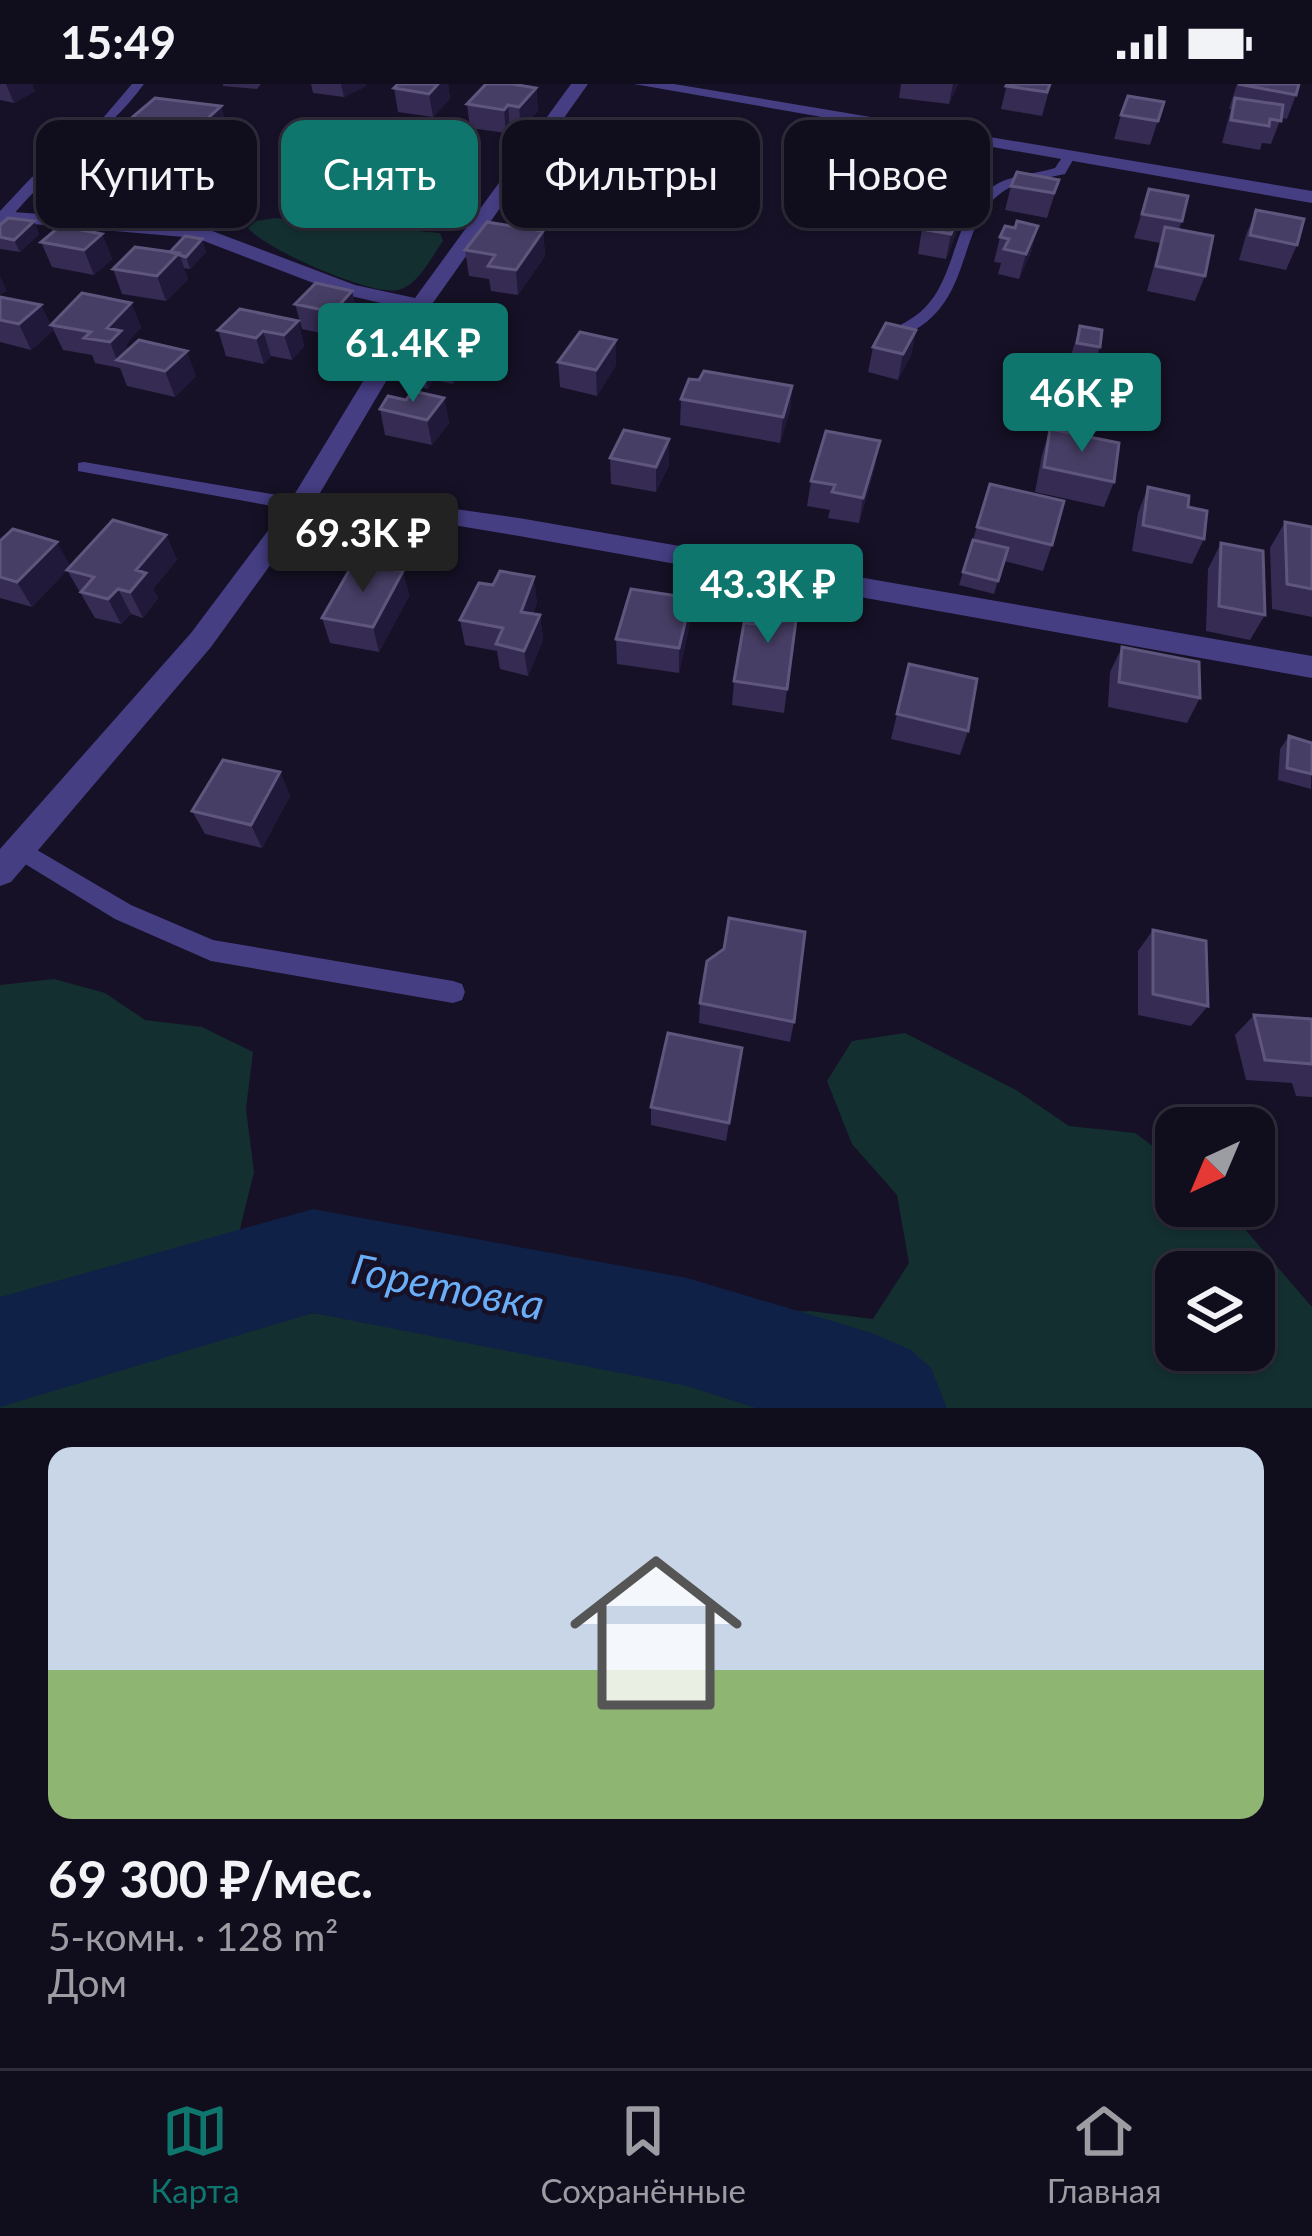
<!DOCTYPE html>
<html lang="ru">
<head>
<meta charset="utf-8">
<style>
	body { margin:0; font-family:Lato,sans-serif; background:#191625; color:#f1f3f6; height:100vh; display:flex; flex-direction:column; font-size:45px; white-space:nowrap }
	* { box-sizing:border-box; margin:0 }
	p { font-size:39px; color:#9c9ca3 }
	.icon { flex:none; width:66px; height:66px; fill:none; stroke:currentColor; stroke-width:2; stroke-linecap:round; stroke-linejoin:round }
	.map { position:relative; height:1324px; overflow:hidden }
	.drawer { display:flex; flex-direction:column; background:#100d1c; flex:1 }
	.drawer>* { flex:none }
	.banner { position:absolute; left:36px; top:36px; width:1242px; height:108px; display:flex; gap:24px }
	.needle { width:78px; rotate:224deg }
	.controls { position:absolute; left:1155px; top:1023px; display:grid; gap:24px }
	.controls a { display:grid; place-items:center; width:120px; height:120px; border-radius:24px; background:#100d1c; box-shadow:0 3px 9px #0004,0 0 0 3px #302d3b; font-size:60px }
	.price { position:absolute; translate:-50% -102px; padding:0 27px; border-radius:12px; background:#0f766e; color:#fff; font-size:39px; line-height:78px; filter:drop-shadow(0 3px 6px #0008) }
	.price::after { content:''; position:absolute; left:50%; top:72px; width:36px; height:27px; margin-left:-18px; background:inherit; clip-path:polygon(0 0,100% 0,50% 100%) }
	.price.on { background:#222; color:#fff }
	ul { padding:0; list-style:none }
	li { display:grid; align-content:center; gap:24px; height:636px; padding:0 48px }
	li span { display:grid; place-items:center; height:372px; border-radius:24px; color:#555 }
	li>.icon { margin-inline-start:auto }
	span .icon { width:216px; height:216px; fill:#fffc; stroke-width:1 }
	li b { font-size:51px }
	.pill { padding:0 42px; border-radius:24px; background:#100d1c; box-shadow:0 3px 9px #0004,0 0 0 3px #302d3b; font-size:42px; line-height:108px }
	.pill.on { background:#0f766e; color:#fff }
	.status { display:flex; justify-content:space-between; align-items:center; height:84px; padding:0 60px; background:#100d1c; direction:ltr }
	.status svg { height:33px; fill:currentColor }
	.menu { display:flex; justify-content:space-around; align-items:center; height:168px; border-top:3px solid #302d3b; background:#100d1c; font-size:33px; color:#9c9ca3 }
	.menu a { display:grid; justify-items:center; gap:6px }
	.menu .on { color:#0f766e }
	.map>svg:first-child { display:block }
</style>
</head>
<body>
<div class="status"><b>15:49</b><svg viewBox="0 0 49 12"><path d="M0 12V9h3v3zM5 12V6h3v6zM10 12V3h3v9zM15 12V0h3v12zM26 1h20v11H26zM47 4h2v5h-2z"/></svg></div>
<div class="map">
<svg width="1312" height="1324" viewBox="0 0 1312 1324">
	<rect width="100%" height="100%" fill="#161126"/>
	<!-- green -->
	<path fill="#142f30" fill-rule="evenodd" d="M276,134L440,149L443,157C432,172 418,202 398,206C371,212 265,165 248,144L256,137Z
		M54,895L105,909L145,936L202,943L253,968L246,1025L254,1088L237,1157L173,1192L102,1198L0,1229V901Z
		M905,949L1016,1006L1069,1042L1135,1049L1176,1079V1122H1225L1312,1223V1324H0V1300L246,1229L465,1231L703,1285L745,1230L810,1227L873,1235L909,1179L897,1111L852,1060L827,997L852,957ZM1254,1188V1266H1176V1188Z"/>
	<!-- water -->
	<path fill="#0f2147" d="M124,85L138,86L145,92L147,108C134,123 116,121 98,117L99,103Z"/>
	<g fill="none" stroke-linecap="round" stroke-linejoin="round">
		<!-- river -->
		<path fill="#0f2147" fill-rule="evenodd" d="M313,1125L687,1194L872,1249L911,1266L931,1284L947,1324H756L687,1302L313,1229L0,1323V1213Z"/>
		<!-- service -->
		<path fill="#453e83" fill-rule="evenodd" d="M132,0H144C106,52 50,84 10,135H0V127L31,94L103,34Z
			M1067,66L1077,69L1065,90C1044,95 1018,96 1001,109C956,142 974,217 909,249C899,253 893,257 883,256V250C900,241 917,234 929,219C957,186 955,129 992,103C1009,91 1035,90 1055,84Z
			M84,378L300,415L309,421L300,427L78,387V379Z
			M20,756L131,821L213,856L453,897L462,900L465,908L462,916L453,919L211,877L115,835L12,772L9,765L12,758Z"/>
		<!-- minor -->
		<path fill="#453e83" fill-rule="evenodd" d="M571,0H588L430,223L317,414L441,423L519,434L1312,572V594L519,452L441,439L307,430L211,563L11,798L0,802V765L191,549L291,416L407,225L342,210L196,154L9,138L0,142V127L199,142L355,201L415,214Z
			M634,0H674L1312,107V119Z"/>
	</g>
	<!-- wall -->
	<path fill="#352b53" d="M0,0H32L35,7L14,19L0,16Z
		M223,0H261L257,5L223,2Z
		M311,0H366V2L344,13L313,9Z
		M398,0H448L450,15L433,33L398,28L394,4Z
		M901,0H958L949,20L899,14Z
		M1007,0H1051L1042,32L1001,25Z
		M1237,0L1296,11L1287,35L1281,34L1271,60L1262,59L1260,66L1222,59L1231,25H1229Z
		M536,4L538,27L521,46L510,45L506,49L470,44L467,20Z
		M1164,18L1150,61L1114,55L1121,31Z
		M221,22L227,46L202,70L174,78L124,72L115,48Z
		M652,41V65L621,109L592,104V92L570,88L568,64Z
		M702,57L746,65L731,87L701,81Z
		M852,61L849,85L842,101L807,96L809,72Z
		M943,73L934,112L924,110L920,118L876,110L880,85Z
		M403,93H437L428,108L406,105Z
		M1059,96L1047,134L1005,126L1011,102Z
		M1149,105L1182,137L1179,145L1205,192L1195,217L1147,207L1160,159L1134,154Z
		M1256,126L1297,161L1286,186L1239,176L1246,151Z
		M34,137L39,150L20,168L0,165V141Z
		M1015,144L1032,166L1019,195L998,190L1001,179L994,178L1000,153Z
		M922,145L957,147L946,175L918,170Z
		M543,147L545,172L518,211L491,207L489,195L469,192L465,166Z
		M102,150L112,175L94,191L52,183L41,158Z
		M202,155L206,168L190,185L184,184L188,195L166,217L122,210L113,185L170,168Z
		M352,207L358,232L339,253L302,245L295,220Z
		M0,213L41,221L53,247L31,266L0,258Z
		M131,219L141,244L126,260L128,265L196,292L175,313L127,302L120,284L95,279L92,271L63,266L51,241Z
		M298,237L304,262L292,276L271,272L264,280L226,272L218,246Z
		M1080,242L1100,263L1091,288L1075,285L1073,302L1065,328L1028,321L1039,279L1069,284L1072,268Z
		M916,246L911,271L898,296L868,288L873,263Z
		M482,263L453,300L434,296L428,305L410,300L405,275Z
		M558,278L616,281L597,312L560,303Z
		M792,302L790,327L780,359L680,341L681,315Z
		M444,314L449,339L432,361L385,351L380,325L406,316Z
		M1050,345L1114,398L1104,423L1035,408L1042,371Z
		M669,355V381L656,408L611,400L610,374Z
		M875,383L859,439L828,434L830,426L807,422L811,397Z
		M990,400L1052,461L1043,487L1004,477L994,510L959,501Z
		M1148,403L1188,423L1204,455L1192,480L1132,467L1138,429Z
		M1285,438L1312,443V533L1272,525L1270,464Z
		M166,451L177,476L153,505L158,514L143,534L131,530L121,540L95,534L67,486L32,523L0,514V457L70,483Z
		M1221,459L1265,531L1250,556L1206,547L1208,485Z
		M403,487L409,512L379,568L330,559L322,534Z
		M537,518L533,530L540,531L543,556L528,592L500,585L497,567L465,561L460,536Z
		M798,521L784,629L732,621L734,597L755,540Z
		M690,539L679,589L617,580L616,555Z
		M1122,563L1200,614L1187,639L1108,623L1110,588Z
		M909,580L968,647L960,671L891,655Z
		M1289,652L1312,659L1311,705L1278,696L1280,665Z
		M280,688L290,712L262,764L205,750L192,727Z
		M1153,846L1208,922L1191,942L1138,931V867Z
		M700,919L794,938L790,958L699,939Z
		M1254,931L1312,935V1013L1296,1012L1292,999L1246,996L1235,951Z
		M742,964L726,1057L651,1041V1023Z"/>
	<!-- shaded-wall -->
	<path fill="#211939" d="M6,0H32L35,7L14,19Z
		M341,0H366V2L344,13Z
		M438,0H448L450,15L433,33L429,10Z
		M953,0H958L949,20Z
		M536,4L538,27L521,46L519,23Z
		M508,21L510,45L506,49L504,26Z
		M221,22L227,46L202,70L174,78L167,54Z
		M652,41V65L621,109V84Z
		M748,41L746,65L731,87L732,62Z
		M852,61L849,85L842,101L845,77Z
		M435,81L437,93L428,108L426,95Z
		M929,86L924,110L920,118L925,93Z
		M962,122L957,147L946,175L951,150Z
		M34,137L39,150L20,168L14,156Z
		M1038,142L1032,166L1019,195L1026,170Z
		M543,147L545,172L518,211L516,186Z
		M102,150L112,175L94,191L84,166Z
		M202,155L206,168L190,185L186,173Z
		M179,169L188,195L166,217L157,192Z
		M0,192L7,207L0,211Z
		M352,207L358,232L339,253L333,228Z
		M131,219L141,244L126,260L131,272L117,276L110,258L107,244Z
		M41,221L53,247L31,266L19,240Z
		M298,237L304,262L292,276L284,251Z
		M479,237L482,263L453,300L449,275Z
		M916,246L911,271L898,296L903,270Z
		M263,247L271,272L264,280L256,254Z
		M616,256V281L597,312L596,286Z
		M187,267L196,292L175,313L165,287Z
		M430,271L434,296L428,305L423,279Z
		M792,302L790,327L780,359L783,333Z
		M444,314L449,339L432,361L427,336Z
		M669,355V381L656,408V383Z
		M880,357L875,383L859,439L863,414Z
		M166,451L177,476L153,505L158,514L143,534L130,508L136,486Z
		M57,458L71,483L32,523L17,498Z
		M403,487L409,512L379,568L373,543Z
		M534,493L537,518L524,553L521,528Z
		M118,505L131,530L121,540L108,515Z
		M691,514L690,539L679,589V564Z
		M540,531L543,556L528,592L524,567Z
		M280,688L290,712L262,764L251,741Z"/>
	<!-- building -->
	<path fill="#473e65" stroke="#5f567d" stroke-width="3" d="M398,0H438L429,10L394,4Z
		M486,0H512L536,4L519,23L508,21L504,26L467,20Z
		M1007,0H1050L1047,8L1006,2Z
		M1238,0H1299L1296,11Z
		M1128,12L1164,18L1158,37L1121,31Z
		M155,14L221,22L195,46L167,54L115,48Z
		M1235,14L1283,21L1281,37L1270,35L1269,42L1231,36Z
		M718,36L748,41L732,62L702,57Z
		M605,38L652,41L621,84L591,80L600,69L568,64L584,46Z
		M817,56L852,61L845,77L809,72Z
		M890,65L943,73L938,88L929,86L925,93L880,85Z
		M413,78L435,81L426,95L403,93Z
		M1017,88L1059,96L1054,109L1011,102Z
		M1149,105L1188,112L1182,137L1142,130Z
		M934,117L962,122L951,150L922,145Z
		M1256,126L1304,135L1297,161L1250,151Z
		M8,134L34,137L14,156L0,153V141Z
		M1017,137L1038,142L1026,170L1004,165L1009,155L1000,153L1005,142L1015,144Z
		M487,138L543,147L516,186L488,182L495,171L465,166Z
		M60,142L102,150L84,166L41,158Z
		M1165,143L1213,152L1205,192L1156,182Z
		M185,152L202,155L186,173L170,168Z
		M135,163L179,169L157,192L113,185Z
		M316,199L352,207L333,228L295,220Z
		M82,209L131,219L107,244L121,247L110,258L84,254L91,248L51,241Z
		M0,213L41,221L19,240L0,236Z
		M240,225L298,237L284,251L263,247L256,254L218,246Z
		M454,232L479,237L449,275L430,271L423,279L405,275L434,240L444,243Z
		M886,239L916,246L903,270L873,263Z
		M1080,242L1102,246L1100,263L1077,259Z
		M580,248L616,256L596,286L558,278Z
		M139,256L187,267L165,287L117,276Z
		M1039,279L1075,285L1073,302L1036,296Z
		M704,287L792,302L783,333L681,315L689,295L699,296Z
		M413,307L444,314L427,336L380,325L388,312L406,316Z
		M1050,345L1119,359L1114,398L1044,383Z
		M624,346L669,355L656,383L610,374Z
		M826,347L880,357L863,414L832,408L835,401L811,397Z
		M990,400L1064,417L1052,461L977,443Z
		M1148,403L1189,412L1188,423L1207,427L1204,455L1143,441Z
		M113,436L166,451L136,486L146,489L130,508L118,505L108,515L81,508L94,493L67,486Z
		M1285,438L1312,443V505L1287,500Z
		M13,445L57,458L17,498L0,493V457Z
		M973,456L1008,464L998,497L963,488Z
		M1221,459L1263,467L1265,531L1219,522Z
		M354,478L403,487L373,543L322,534Z
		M500,487L534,493L521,528L540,531L524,567L496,560L503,544L460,536L479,499L493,501Z
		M631,505L691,514L679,564L616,555Z
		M759,516L798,521L787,605L734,597L744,539L755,540Z
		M1122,563L1199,578L1200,614L1119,598Z
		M909,580L977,595L968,647L897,630Z
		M1289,652L1312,659V690L1287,684Z
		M223,676L280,688L251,741L192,727Z
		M729,834L805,848L794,938L700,919L707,877L724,865Z
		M1153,846L1206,857L1208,922L1153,910Z
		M1254,931L1312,935V980L1265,976Z
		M668,949L742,964L729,1039L651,1023Z"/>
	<g text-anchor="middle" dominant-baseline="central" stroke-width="9" stroke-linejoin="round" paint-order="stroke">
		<!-- near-water labels -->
		<g font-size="42" font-style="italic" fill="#6baef8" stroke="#161126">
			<text transform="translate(448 1202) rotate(11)">Горетовка</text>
		</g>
	</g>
</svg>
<div class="controls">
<a><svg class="needle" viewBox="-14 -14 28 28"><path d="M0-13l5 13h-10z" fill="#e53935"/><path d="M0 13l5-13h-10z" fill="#9c9ca3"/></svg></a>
<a><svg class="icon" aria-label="layers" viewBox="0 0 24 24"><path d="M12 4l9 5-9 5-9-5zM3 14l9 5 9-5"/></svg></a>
</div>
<b class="price" style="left:413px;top:321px">61.4K ₽</b>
<b class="price" style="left:1082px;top:371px">46K ₽</b>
<b class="price on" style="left:363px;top:511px">69.3K ₽</b>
<b class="price" style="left:768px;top:562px">43.3K ₽</b>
<div class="banner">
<a class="pill">Купить</a>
<a class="pill on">Снять</a>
<a class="pill">Фильтры</a>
<a class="pill">Новое</a>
</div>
</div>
<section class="drawer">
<ul>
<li><span style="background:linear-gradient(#c9d6e8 60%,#8fb573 0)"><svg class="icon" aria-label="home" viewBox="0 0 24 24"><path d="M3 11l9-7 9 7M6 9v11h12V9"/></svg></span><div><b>69 300 ₽/мес.</b><p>5-комн. · 128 m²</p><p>Дом</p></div></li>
</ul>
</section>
<nav class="menu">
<a class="on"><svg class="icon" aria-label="map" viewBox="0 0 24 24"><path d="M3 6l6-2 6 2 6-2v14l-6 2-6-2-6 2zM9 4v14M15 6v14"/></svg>Карта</a>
<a><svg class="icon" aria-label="saved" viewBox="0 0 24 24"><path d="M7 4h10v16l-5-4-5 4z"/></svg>Сохранённые</a>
<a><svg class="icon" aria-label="home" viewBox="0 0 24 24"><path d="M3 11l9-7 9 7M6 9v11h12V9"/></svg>Главная</a>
</nav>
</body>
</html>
